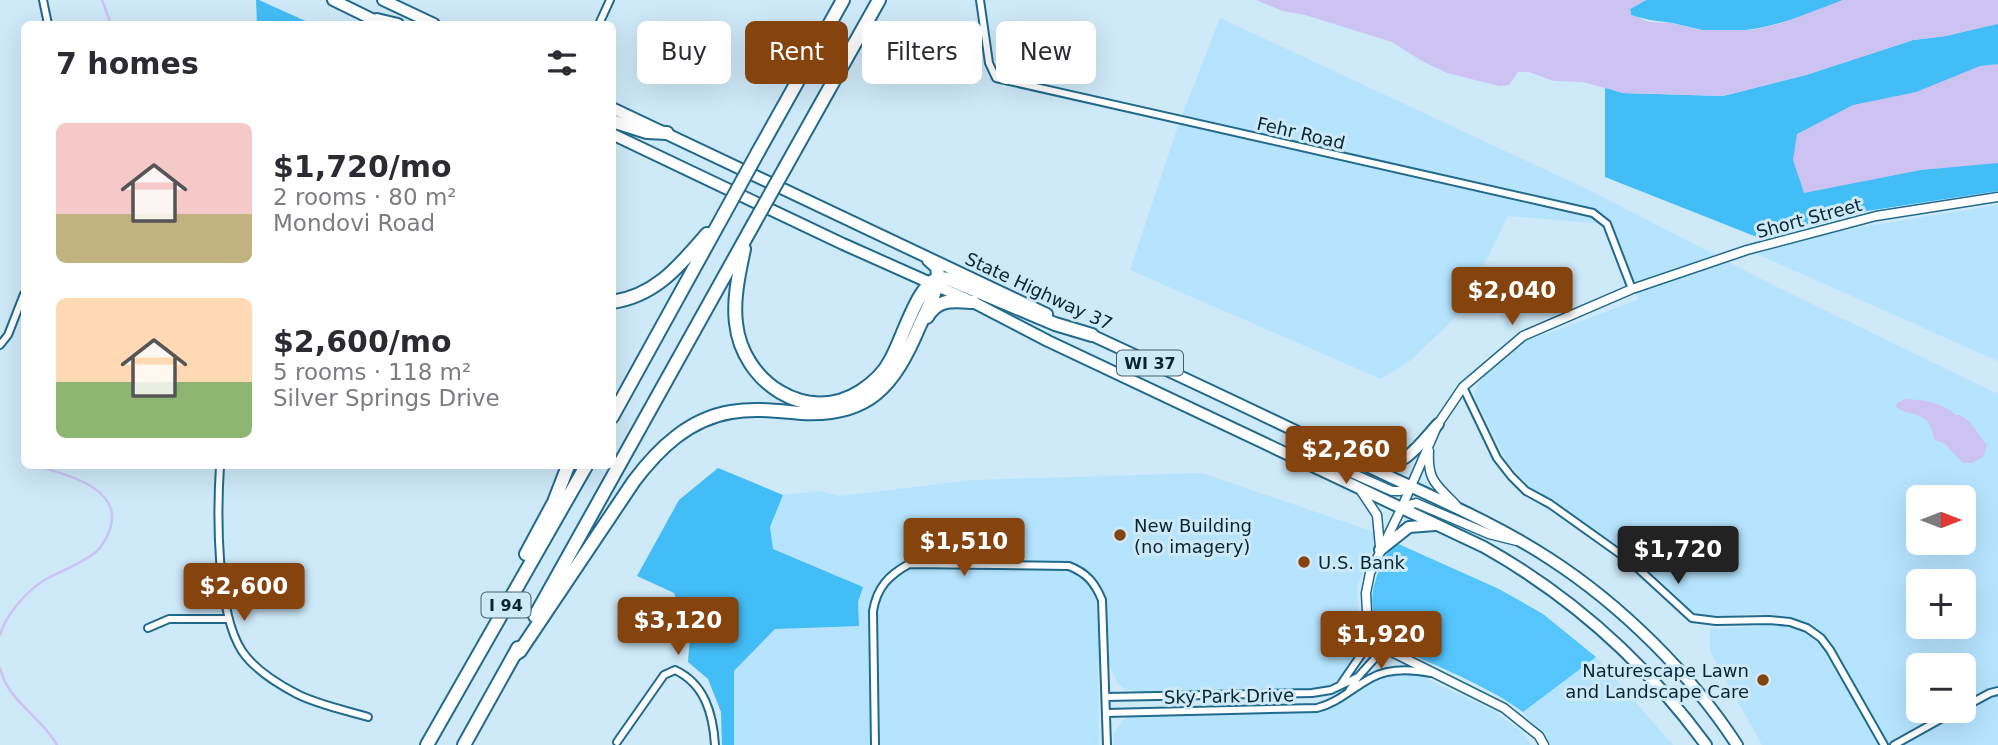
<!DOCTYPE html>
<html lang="en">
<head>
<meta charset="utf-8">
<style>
	body { margin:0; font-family:"DejaVu Sans",sans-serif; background:#f2f2f3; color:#2b2b33; height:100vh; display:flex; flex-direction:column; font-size:26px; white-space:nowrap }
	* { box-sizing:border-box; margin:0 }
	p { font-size:23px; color:#7c7c81 }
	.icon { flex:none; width:38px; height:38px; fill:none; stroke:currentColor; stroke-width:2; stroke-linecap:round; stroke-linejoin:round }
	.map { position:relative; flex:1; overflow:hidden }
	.side { position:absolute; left:21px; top:21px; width:595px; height:448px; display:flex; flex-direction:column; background:#fff; border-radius:10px; box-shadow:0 7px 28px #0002 }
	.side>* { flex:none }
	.banner { position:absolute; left:637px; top:21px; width:665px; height:63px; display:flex; gap:14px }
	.needle { width:46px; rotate:90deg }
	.buttons { position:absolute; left:1906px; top:485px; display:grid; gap:14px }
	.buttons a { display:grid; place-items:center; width:70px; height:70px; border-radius:10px; background:#fff; box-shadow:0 7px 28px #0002; font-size:35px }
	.price { position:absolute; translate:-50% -60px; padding:0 16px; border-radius:7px; background:#85430e; color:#fff; font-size:23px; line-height:46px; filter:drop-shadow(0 2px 4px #0008) }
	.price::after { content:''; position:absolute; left:50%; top:42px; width:21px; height:16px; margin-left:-10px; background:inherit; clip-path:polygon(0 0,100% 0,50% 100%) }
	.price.current { background:#222; color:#fff }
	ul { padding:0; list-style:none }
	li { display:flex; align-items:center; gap:21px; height:175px; padding:0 35px }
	li span { display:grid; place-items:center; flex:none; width:196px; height:140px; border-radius:10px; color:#555 }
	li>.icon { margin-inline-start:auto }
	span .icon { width:84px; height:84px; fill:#fffc; stroke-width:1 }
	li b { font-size:30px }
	h2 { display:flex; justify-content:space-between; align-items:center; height:84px; padding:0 35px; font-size:30px }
	.pill { padding:0 24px; border-radius:10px; background:#fff; box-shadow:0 7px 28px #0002; font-size:24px; line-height:63px }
	.pill.current { background:#85430e; color:#fff }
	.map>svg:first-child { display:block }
</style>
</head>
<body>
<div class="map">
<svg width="1998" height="745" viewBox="0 0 1998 745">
	<rect width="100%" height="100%" fill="#cee9f8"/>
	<!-- built -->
	<path fill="#b6e4fe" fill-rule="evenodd" d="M1220,18L1593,192L1773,285L1998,394V745H1762L1710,651V629L1761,626L1762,613L1709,617L1694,613L1660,580L1623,550L1530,487L1507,462L1475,398V390L1486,372L1496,362L1530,337L1552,332L1639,299L1632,289L1607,224L1508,216L1460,313L1411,360L1381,379L1130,270L1180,120ZM1918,497H1964V542H1918ZM1918,581H1964V626H1918ZM1918,665H1964V710H1918Z
		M1998,205V361L1757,254L1822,234L1860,227Z
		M1202,473L1380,534L1365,565L1357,588L1358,608L1362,628L1361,644L1354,662L1344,675L1329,685L1319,689L1141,692L1127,690L1118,684L1110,667H1098L1099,745H734V672L775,629L859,625L858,602L863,587L773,549L770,527L783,495L819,491L840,496L973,480Z
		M1596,657L1673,745H1551L1523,712Z
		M1406,673L1419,675L1494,711L1522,732L1531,745H1113L1114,733L1124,719L1130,716L1318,712L1339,705L1379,676Z"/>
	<!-- green -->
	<path fill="#54c5fd" d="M1394,542L1499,589L1543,614L1596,657L1523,712C1498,694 1471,681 1442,668C1427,661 1408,654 1394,643C1357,614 1374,574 1394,542Z"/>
	<!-- forest -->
	<path fill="#43bdf6" d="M256,0H259L312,24H257Z
		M1646,0H1843C1801,18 1757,34 1711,31C1698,30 1686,26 1673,23C1658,21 1646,20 1631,15L1630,9Z
		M1993,24H1998V191L1834,216L1762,239L1605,177V87L1623,93L1723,96L1806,75L1913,40L1946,36Z
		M718,468L783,495L770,527L773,549L863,587L858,602L859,626L775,629L734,671V745H722L721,712L708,679L688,662L690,636L674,593L637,576L679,500Z"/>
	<!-- water -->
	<path fill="#ccc3f3" d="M1256,0H1646L1630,9L1631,15L1649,22L1672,23L1699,30H1752L1782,23L1843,0H1998V24L1946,36L1913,40L1806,75L1723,96L1623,93L1583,82L1554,81L1529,72H1518L1509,85L1499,86L1447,73L1422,61L1392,42L1305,15L1283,11Z
		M1998,64V163L1921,170L1804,193L1793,160L1797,134L1853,105L1916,92L1980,66Z
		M1905,399C1924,400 1942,402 1956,415H1960L1969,421L1987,445L1983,457L1972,463H1963L1945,444L1934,439C1930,415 1921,417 1900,410L1896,407L1897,403Z"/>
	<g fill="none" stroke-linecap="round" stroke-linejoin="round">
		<!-- stream -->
		<path stroke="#ccc3f3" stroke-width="2.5" d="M102,0L111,24
			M24,448L22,449L24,458
			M0,635C6,614 28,589 48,578C64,570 82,563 96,552C103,546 107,537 110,529C124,488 65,474 37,466
			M0,668C8,702 41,716 57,745"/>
		<defs>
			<path id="minor" d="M43,0L48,24
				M980,0L989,63L996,78L1593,213L1607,224L1632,289
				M599,24L610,0
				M0,345L8,335L24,294
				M1463,387L1497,458L1511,476L1526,491L1550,504L1630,561L1692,618L1716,621L1769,620L1790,622L1807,628L1821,638L1830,650L1884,745
				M220,466C217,513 216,611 242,651C254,669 278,684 297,694C319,705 345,710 368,717
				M148,628L169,619H229
				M1341,684L1361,655L1367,614
				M1349,691L1358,677L1384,648
				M1106,697L1312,693L1331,690L1358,677
				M1964,707L1990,693L1998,691
				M1106,713L1317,708C1338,703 1352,688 1371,678C1389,668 1410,669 1431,673
				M617,742L664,675L675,670C705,684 713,714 715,745
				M875,745L873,611C877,587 889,575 909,564L1069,566C1087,573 1095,583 1102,600L1107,745
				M1894,745L1957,710"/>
			<path id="tertiary" d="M1429,451C1427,481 1437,485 1456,505
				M1300,456L1347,471L1392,491H1400L1411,486
				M1359,488L1377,515L1380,547
				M1402,507L1416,503L1489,534L1517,541
				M1544,745L1539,736L1504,708L1384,648L1372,628L1367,612L1366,593L1370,573L1402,507L1438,424L1463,387L1523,336L1632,289L1747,250L1876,216L1998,197"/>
			<path id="primary" d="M333,0L382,24
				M383,0L434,24
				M377,19L398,24
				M612,108L1047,314
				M612,134L843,244L973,302L1048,341L1484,547C1573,597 1646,663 1706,745
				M1087,333C1180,376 1273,419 1365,465C1427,495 1492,521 1550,559C1621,605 1691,674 1737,745
				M1374,467C1406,467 1418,446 1438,424
				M1380,550L1409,527L1435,525"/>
			<path id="motorway" d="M612,121L647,132L667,133
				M758,152L843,0
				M786,166L879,0
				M744,249C739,273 733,299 736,323C742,382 807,426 861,391C873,383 884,373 890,361C901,343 918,284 937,279C943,277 948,279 953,281L1055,324L1092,335
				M612,302C656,296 680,265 707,234
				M927,317C938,298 953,301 973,302
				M612,417L724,214
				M526,554L554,502L568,466
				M535,616L753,225
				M514,655L520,651L634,481C659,448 689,419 731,412C755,408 777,411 801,413C869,417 894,386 919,327C927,309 941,287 937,267L929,260
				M427,745L586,466
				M464,745L518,648"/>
		</defs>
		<!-- minor casing -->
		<use href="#minor" stroke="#206a8d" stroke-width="10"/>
		<!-- tertiary casing -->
		<use href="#tertiary" stroke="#206a8d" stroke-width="11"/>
		<!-- primary casing -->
		<use href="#primary" stroke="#206a8d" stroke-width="14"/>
		<!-- motorway casing -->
		<use href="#motorway" stroke="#206a8d" stroke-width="16"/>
		<!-- minor -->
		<use href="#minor" stroke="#fff" stroke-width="6"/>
		<!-- tertiary -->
		<use href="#tertiary" stroke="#fff" stroke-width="8"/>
		<!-- primary -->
		<use href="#primary" stroke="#fff" stroke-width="10"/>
		<!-- motorway -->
		<use href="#motorway" stroke="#fff" stroke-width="12"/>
		<defs>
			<path id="motorway-bridge" d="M724,214L758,152
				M753,225L786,166"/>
		</defs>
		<!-- motorway-bridge casing -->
		<use href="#motorway-bridge" stroke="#206a8d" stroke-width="16" stroke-linecap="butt"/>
		<!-- motorway-bridge -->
		<use href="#motorway-bridge" stroke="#fff" stroke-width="12"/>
	</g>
	<!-- markers -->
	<g fill="#85430e" stroke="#cee9f8" stroke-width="2.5">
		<circle cx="1120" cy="535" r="7"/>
		<circle cx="1304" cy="562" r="7"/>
		<circle cx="1763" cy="680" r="7"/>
	</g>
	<g text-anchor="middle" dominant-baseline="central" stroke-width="6" stroke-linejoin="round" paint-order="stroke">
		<!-- shield labels -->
		<g fill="#cee9f8" stroke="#436070" stroke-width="2">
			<rect x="1117" y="350.5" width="66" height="25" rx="5"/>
			<rect x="481.5" y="592.5" width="49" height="25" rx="5"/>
		</g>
		<g font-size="16" font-weight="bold" fill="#072635">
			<text x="1150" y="363">WI 37</text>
			<text x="506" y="605">I 94</text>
		</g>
		<!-- street labels -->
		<g font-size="18" fill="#072635" stroke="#cee9f8">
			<text transform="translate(1301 133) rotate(13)">Fehr Road</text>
			<text transform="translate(1809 218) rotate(-15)">Short Street</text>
			<text transform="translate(1039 291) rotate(25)">State Highway 37</text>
			<text transform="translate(1229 696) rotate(-1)">Sky Park Drive</text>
		</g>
		<!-- poi labels -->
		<g font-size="18" fill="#072635" stroke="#cee9f8" text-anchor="start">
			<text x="1134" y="525">New Building<tspan x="1134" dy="21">(no imagery)</tspan></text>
			<text x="1318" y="562">U.S. Bank</text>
			<text x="1749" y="670" text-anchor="end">Naturescape Lawn<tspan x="1749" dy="21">and Landscape Care</tspan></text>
		</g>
	</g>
</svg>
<div class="buttons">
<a><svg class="needle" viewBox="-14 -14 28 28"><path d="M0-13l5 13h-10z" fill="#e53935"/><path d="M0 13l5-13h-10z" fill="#7c7c81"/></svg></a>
<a>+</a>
<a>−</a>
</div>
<b class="price" style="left:1512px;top:327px">$2,040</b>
<b class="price" style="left:1346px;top:486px">$2,260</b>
<b class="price" style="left:964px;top:578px">$1,510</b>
<b class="price current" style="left:1678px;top:586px">$1,720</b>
<b class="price" style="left:244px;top:623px">$2,600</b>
<b class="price" style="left:678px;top:657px">$3,120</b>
<b class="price" style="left:1381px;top:671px">$1,920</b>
<div class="banner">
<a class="pill">Buy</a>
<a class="pill current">Rent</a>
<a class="pill">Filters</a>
<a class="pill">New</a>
</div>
<section class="side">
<h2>7 homes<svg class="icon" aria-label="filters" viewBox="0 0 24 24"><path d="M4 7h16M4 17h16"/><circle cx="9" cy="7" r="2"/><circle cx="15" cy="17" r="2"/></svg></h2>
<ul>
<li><span style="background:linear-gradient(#f6c9c9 65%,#c2b280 0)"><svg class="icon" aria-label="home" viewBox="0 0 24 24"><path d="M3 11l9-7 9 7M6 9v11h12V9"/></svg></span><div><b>$1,720/mo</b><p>2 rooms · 80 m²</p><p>Mondovi Road</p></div></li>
<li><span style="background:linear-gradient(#ffd9b3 60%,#8fb573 0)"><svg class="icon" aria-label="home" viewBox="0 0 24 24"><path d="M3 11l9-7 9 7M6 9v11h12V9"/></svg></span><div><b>$2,600/mo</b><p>5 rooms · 118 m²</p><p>Silver Springs Drive</p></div></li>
</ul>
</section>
</div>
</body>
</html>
